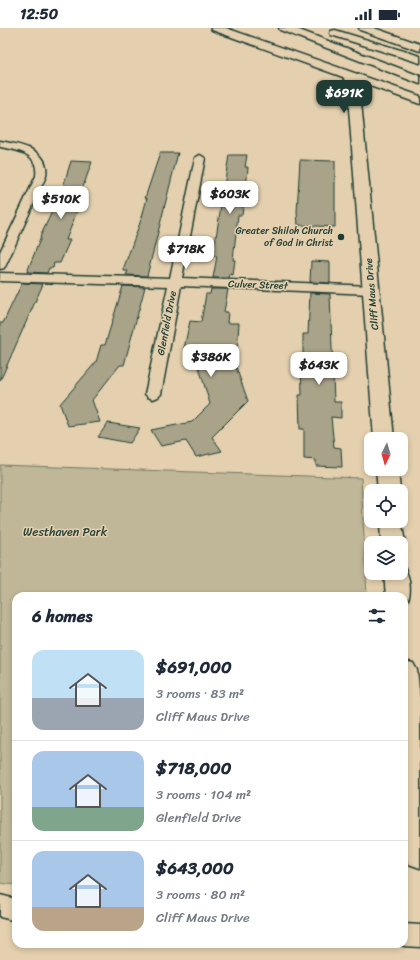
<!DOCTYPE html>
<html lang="en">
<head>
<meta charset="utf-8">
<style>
	body { margin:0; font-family:Sriracha,sans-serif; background:#f6f6f7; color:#1f2937; height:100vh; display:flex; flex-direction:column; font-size:15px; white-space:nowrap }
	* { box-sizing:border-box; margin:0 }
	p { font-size:13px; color:#747a83 }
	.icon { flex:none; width:22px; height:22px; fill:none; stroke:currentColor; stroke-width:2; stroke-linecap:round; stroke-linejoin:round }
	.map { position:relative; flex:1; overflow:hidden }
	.details { position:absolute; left:12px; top:564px; width:396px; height:356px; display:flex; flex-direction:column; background:#fff; border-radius:12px; box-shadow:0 2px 6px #0003 }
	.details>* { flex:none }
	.needle { width:26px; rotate:185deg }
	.tools { position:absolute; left:364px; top:404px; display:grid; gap:8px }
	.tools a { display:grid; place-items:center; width:44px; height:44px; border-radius:8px; background:#fff; box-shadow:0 2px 6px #0003; font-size:20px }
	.price { position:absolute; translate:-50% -34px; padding:0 9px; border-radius:8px; background:#fff; color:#222; font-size:13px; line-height:26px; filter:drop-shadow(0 1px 2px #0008) }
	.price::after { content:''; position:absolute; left:50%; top:24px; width:12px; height:9px; margin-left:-6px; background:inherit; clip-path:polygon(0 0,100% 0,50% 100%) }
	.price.active { background:#1f3d34; color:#fff }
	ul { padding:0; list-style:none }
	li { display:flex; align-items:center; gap:12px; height:100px; padding:0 20px }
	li+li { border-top:1px solid #e0e1e3 }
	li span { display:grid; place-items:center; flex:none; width:112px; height:80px; border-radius:12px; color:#555 }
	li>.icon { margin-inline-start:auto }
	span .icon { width:48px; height:48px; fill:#fffc; stroke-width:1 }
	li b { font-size:17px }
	h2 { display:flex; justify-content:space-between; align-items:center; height:48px; padding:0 20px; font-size:17px }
	.status { display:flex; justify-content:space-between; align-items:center; height:28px; padding:0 20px; background:#fff; direction:ltr }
	.status svg { height:11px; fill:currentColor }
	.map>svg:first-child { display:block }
</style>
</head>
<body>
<div class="status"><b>12:50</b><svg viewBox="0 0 49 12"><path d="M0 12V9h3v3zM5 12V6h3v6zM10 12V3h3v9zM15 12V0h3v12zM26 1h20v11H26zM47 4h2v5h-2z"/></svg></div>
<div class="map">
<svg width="420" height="932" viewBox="0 0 420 932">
	<rect width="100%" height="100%" fill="#e4d0ae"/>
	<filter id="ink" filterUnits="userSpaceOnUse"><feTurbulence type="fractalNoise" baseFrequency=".025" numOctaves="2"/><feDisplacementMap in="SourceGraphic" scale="8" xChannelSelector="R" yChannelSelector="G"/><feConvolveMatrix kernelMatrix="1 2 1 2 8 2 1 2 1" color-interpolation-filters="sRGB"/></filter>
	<g filter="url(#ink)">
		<!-- green -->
		<path fill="#c0b698" stroke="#707a66" d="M0,437L361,450L367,568H16V857L0,855Z"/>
		<!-- building -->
		<path fill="#a8a389" stroke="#1f3d34" d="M160,125H178L147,248L126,247L128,243H124V239L142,189L147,170H145Z
			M229,127H247L245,139H248L246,160L242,187H238L233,232H235L233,247L230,246L229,250H213L217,228H213Z
			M300,132L335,133V199L298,197L297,184Z
			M71,133L92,134L79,170H82L66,212H70L60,235H54L53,240H49L47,245L27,244L41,209H40L61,165Z
			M311,233L330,234V255L310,254Z
			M22,255L43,256L0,353V295H3Z
			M123,258L145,259L124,337H120L92,372L100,394L68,398L60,376L96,334L101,317H105Z
			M211,261H228L224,284H228L227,295H239L236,339L248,373L212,409L222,423L196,429L186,413L161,418L151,402L192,394L210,376L198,336L200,320H184L190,293L201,294L206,266H210Z
			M310,265L330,266L334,374H341V390L331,389L334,419L341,420L342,439L316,438V432L304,431V401H300L299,367H302L301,327H303V306H308Z
			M108,395L140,400L130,415L98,409Z"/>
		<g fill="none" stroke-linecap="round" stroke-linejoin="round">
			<defs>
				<path id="street" d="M0,113C21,117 50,121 46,148L6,237L4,240L0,241V224L36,148C39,125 18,122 0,119Z
					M200,127L205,130L182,250L371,258L376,259L378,262L376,265L371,266L181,258L161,366L158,369L153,371L148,369L145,366L168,258L0,253V245L170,250L195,130Z
					M0,867L16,871V893L0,889Z
					M404,896L420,897V919L404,918L398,916H404Z"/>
				<path id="secondary" d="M211,0H226L420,68V76L359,54L394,411H374L347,54L343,49L212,2Z
					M359,0H374L420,16V23L360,2Z
					M376,441H398L400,463H378Z
					M401,491L405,515L401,520V515H381L380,493H401Z
					M401,539H404C410,549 412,565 407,574L404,575V568H386L384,545H401Z
					M404,633L413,635L417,642L420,671V840L409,836L405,827Z"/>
				<path id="highway" d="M279,0H294L420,48V56L280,2Z
					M335,2L420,28V35L331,7L330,5L331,3Z"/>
			</defs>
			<!-- street casing -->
			<use href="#street" stroke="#1f3d34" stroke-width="3"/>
			<!-- secondary casing -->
			<use href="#secondary" stroke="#1f3d34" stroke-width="3"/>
			<!-- highway casing -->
			<use href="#highway" stroke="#1f3d34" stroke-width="3"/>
			<!-- street -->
			<use href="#street" fill="#e4d0ae" fill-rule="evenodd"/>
			<!-- secondary -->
			<use href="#secondary" fill="#e4d0ae" fill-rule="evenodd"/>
			<!-- highway -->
			<use href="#highway" fill="#e4d0ae" fill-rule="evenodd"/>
		</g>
	</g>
	<!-- markers -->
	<circle fill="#1f3d34" stroke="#e4d0ae" stroke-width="1.5" cx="341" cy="209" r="4"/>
	<g text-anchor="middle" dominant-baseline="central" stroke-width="3" stroke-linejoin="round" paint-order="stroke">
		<!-- far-poi labels -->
		<g font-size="10" fill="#1f3d34" stroke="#e4d0ae" text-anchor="end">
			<text x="333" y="203">Greater Shiloh Church<tspan x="333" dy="12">of God in Christ</tspan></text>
		</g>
		<!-- far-street labels -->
		<g font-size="10" fill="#1f3d34" stroke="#e4d0ae">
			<text transform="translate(258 257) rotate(2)">Culver Street</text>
			<text transform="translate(372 266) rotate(-95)">Cliff Maus Drive</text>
			<text transform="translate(167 295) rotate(-79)">Glenfield Drive</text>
		</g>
		<!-- park labels -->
		<g font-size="12" fill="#274339" stroke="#e4d0ae">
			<text x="65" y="504">Westhaven Park</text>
		</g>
	</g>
</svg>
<div class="tools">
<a><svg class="needle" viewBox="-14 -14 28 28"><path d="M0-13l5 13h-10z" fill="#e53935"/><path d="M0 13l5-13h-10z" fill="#747a83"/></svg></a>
<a><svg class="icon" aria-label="locate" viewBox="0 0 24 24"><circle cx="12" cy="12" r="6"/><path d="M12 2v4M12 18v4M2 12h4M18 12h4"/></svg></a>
<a><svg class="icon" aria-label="layers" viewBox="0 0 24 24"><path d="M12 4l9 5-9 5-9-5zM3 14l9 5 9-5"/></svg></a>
</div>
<b class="price active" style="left:344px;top:86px">$691K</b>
<b class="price" style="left:230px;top:187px">$603K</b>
<b class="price" style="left:61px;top:192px">$510K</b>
<b class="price" style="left:186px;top:242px">$718K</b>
<b class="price" style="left:211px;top:350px">$386K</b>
<b class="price" style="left:319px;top:358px">$643K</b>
<section class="details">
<h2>6 homes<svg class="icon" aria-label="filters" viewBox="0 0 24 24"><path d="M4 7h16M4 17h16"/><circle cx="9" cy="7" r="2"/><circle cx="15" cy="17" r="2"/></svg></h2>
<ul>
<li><span style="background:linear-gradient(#bfe0f5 60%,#9aa5b1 0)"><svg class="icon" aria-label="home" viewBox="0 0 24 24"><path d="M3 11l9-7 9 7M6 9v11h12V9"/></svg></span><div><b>$691,000</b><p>3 rooms · 83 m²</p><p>Cliff Maus Drive</p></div></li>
<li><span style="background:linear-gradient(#a9c7e8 70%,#7fa58c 0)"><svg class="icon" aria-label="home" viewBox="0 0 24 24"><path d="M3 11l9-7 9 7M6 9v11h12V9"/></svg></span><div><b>$718,000</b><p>3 rooms · 104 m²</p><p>Glenfield Drive</p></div></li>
<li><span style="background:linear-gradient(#a9c7e8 70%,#b9a48a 0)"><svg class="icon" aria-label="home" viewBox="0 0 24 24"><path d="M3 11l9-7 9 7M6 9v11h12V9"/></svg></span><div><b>$643,000</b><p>3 rooms · 80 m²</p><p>Cliff Maus Drive</p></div></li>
</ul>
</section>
</div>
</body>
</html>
